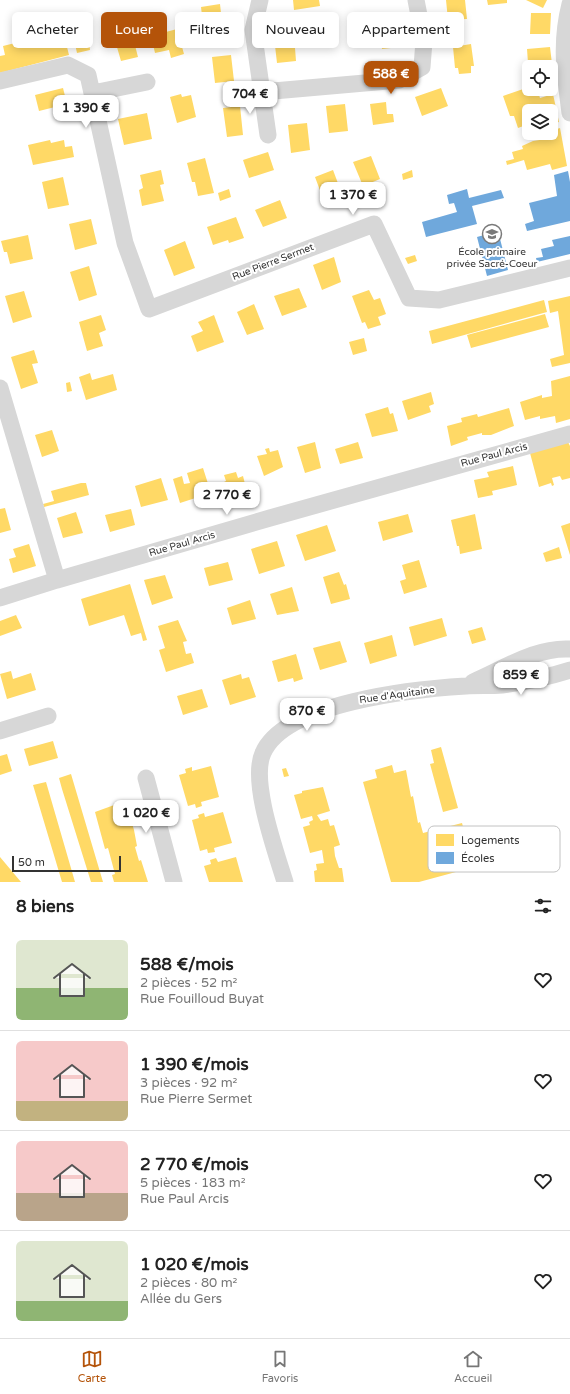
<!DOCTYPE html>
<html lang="fr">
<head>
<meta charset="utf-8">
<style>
	body { margin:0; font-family:"Varela Round",sans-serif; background:#f6f6f6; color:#222; height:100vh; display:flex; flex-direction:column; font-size:15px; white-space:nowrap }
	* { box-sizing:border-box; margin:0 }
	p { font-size:13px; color:#767676 }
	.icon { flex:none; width:22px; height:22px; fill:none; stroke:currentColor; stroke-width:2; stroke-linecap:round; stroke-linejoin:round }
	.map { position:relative; height:882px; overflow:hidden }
	.drawer { display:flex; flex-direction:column; background:#fff; flex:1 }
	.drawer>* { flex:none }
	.top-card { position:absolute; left:12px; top:12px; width:546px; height:36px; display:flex; gap:8px }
	.controls { position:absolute; left:522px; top:60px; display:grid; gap:8px }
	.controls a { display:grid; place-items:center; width:36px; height:36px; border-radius:6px; background:#fff; box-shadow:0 2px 10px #0003; font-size:20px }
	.scale { position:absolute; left:12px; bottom:10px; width:109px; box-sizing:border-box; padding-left:4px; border:2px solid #333; border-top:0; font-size:11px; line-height:14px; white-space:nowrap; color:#333; -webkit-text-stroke:3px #fff; paint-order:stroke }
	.price { position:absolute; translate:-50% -34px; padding:0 9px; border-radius:8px; background:#fff; color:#222; font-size:13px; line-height:26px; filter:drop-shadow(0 1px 2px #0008) }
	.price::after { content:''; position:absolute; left:50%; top:24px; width:12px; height:9px; margin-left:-6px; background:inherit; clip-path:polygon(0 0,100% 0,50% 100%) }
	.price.on { background:#b45309; color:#fff }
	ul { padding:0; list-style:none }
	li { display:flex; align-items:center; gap:12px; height:100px; padding:0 16px }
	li+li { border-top:1px solid #e0e0e0 }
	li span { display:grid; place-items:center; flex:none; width:112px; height:80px; border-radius:6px; color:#555 }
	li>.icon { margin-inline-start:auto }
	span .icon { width:48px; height:48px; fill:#fffc; stroke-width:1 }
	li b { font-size:17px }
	h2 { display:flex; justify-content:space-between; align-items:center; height:48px; padding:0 16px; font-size:17px }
	.chip { padding:0 14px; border-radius:6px; background:#fff; box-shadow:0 2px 10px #0003; font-size:14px; line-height:36px }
	.chip.on { background:#b45309; color:#fff }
	.tabs { display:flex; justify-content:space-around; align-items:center; height:56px; border-top:1px solid #e0e0e0; background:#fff; font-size:11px; color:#767676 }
	.tabs a { display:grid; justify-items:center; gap:2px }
	.tabs .on { color:#b45309 }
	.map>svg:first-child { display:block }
</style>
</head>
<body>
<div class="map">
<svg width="570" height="882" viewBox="0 0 570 882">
	<rect width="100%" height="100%" fill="#fff"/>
	<!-- homes -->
	<path fill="#ffd966" d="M293,0H319L320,6L294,10Z
		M446,0H465L467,19L448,20Z
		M487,0H507V3L488,5Z
		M526,0H547L543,8Z
		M220,4L223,31L204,33L201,7Z
		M531,13H551L550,34H530Z
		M397,18L400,47L382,49L379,20Z
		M130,26L138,57L121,61L112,30Z
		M177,29L184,54L171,58L169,50L155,53L151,36Z
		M63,31L69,55L0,73V56L5,55L3,46Z
		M294,35L296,61L277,63L274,37Z
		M89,41L90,50L77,53L75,44Z
		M471,44L474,66H471V73L459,74L458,68H455L453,47Z
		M550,47L554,81L551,82V67H529V70H526V63H528L527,49Z
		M231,55L234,81L215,83L212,57Z
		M529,87V89H537L540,98L553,94L559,122L551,124V111H529V124L518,128L514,116H510L503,96Z
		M63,88L67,104L39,111L35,95Z
		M441,88L448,106L422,116L415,97Z
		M181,94L182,97L191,95L196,117L177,123L170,97Z
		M386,102L387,114H393L394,122L373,125L370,104Z
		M345,104L348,131L329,133L326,106Z
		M240,106L243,135L227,137L223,108Z
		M147,113L152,139L124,145L118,119Z
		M307,123L310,150L291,153L288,125Z
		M560,128L567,166L552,170L550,164L527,170L524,160L507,165L506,161L514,159L512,152L523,149L522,146L533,141L546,139L545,133H551V131Z
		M50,140L51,143L64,140L65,147L72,146L74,157L33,165L28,145Z
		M268,152L274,170L249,178L243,160Z
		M371,156L380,179L363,186L353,162Z
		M205,158L214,193L198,196L195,182H192L187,163Z
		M161,170L164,184L160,185L164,201L142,206L139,190L143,188L140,175Z
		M333,170L342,194L324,201L315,177Z
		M412,170L413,177L403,180L402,174Z
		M63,177L69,205L48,209L42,182Z
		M229,189L231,197L220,201L218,193Z
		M280,200L287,218L263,227L255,210Z
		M236,217L244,238L229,243L228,240L213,245L207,227Z
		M91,219L97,244L75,250L69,224Z
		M28,235L33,259L10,264L7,252H4L1,241Z
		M185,241L195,268L174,276L164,250Z
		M415,255L417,261L408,264L405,258Z
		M334,257L341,282L322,290L313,265Z
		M89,266L97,295L79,301L70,272Z
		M299,288L307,307L282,316L274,296Z
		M369,290L374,300L380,298L386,314L378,317L381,325L368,329L365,322L362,323L352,296Z
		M24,291L32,317L13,323L5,296Z
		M570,296V363L552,367L550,359L564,355L558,311L550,313L548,301Z
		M544,300L547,312L432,344L429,331Z
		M254,304L264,329L247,335L237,312Z
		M545,314L549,327L471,348L467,335Z
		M101,315L106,330L99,333L103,346L87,351L79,322Z
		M214,315L224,342L197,352L191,336L203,331L198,322Z
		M364,338L367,351L353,355L349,342Z
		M34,350L38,363L32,364L38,383L21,389L11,357Z
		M90,373L92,380L113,374L117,390L86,400L79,377Z
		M570,376V419L556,423L555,416L540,419V416L525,420L520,402L542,395V398L552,396L551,381Z
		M70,382L72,391L67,392L66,383Z
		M431,392L434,404L429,406L431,412L408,420L402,401Z
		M388,407L390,414L393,413L398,431L372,437L365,414Z
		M509,408L514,426L491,435H482V433L467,437L468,440L451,446L447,426L462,422L461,418L477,414L478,417Z
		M52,430L59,451L42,457L35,435Z
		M315,442L321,468L305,473L297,447Z
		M358,442L363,458L340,464L335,449Z
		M568,442L570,446V478L562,480L560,476L552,478L554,485L552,486L551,483L539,487L530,453Z
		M269,448L270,452L278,450L283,467L264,476L257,456L267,454L265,449Z
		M513,466L517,485L492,491L493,495L478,498L474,480L489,477L487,472Z
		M203,468L211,493L180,503L173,479L182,476L184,484L190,483L187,473Z
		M236,472L238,478L243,476L247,492L228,498L224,482L226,481L224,475Z
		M161,478L168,500L141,507L135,486Z
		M81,483H86L89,495L44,507L43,504L54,501L51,491Z
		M5,508L11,530L0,533V509Z
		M131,509L135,525L110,532L105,515Z
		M76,512L83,533L63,538L57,518Z
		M408,514L413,532L383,541L378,522Z
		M475,514L482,549L460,554L459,546H457L451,520Z
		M570,523V555L561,526Z
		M327,525L336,551L305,561L296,535Z
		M277,541L285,566L259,574L251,549Z
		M29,544L36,566L13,573L9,559L16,557L13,549Z
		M559,547L562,558L546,562L543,553Z
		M419,560L427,587L404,594L400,581L406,579L402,565Z
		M228,562L233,580L209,586L204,568Z
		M339,572L344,585L346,584L350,599L331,604L323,577Z
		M165,575L173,598L152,605L144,580Z
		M130,584L147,640L143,641L141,633L131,636L124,615L89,626L81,599Z
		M292,587L299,611L277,615L270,594Z
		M250,600L256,619L232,625L227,608Z
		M16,615L22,628L0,636V621Z
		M442,618L447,636L414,646L409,627Z
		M178,620L187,641L183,642L186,654L191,653L194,663L166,672L159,650L165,648L158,626Z
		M482,627L486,640L472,644L468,631Z
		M392,635L397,656L370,664L364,643Z
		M340,641L347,662L320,670L313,648Z
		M296,654L303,679L294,682L293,678L278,682L272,661Z
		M11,671L13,679L31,673L36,690L7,699L0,674Z
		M241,674L242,679L249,677L256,697L230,705L222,680Z
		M202,689L208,707L183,715L177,696Z
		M53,741L58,758L29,766L24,749Z
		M441,747L458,808L443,812L430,764L434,763L431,750Z
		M7,754L12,771L0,775V756Z
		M392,765L394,773L406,770L411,797L413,796L418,823L420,822L423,833L462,823L471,856L464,858L467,869L419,882H391L363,782L377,778L375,770Z
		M211,766L219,797L201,802L202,806L196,808L195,804L188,806L179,775L186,773L185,769L192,767V771Z
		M286,768L289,776L284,777L282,769Z
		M71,774L103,882H91L62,789L59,778Z
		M46,782L75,882H62L33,785Z
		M323,787L330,811L317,815L321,821L328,819L330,826L334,825L340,845L334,847L335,856L339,868H342L344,882H315L314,871L317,870L316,864L324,863L322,850L310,853L303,827L310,825L309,822L313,820L312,816L301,819L294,795L302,793V791Z
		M117,804L118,806L126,804L134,830L137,846L135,847L139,861L141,860L148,882H114L112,875L115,874L108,848L105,849L95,812Z
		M223,812L232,843L214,848L215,852L208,853L207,849L200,851L192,820L199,818L198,815L204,813L205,817Z
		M0,857L21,882H0Z
		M236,857L243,882H209L204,866L211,864L210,860L216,858L218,862Z"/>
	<!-- schools -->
	<path fill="#6fa8dc" d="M568,171L570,182V221L527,231L525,224L534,221L529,203L557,196L554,175Z
		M467,189L469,198L501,190L504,198L472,206L477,224L426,237L422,222L457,212L454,203L449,204L447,195Z
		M498,231L508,270L487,276L477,237Z
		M570,236V254L537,262L536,258L543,257L541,249L554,246L552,240Z"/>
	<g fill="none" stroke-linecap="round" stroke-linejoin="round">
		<!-- minor -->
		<path stroke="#d7d7d7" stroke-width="17" d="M260,0L253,30L268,135
			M570,4C560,43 565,74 570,113
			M0,81L68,65L88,75L125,243L149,309L374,224L409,298L439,300L570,268
			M262,92L399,80L422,67L424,41L416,0
			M93,93L147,82
			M0,388L57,580L270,518L570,434
			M0,598L57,580
			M473,682C504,669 535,647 570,649
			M0,731L48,716
			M146,778L174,882
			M285,882C276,852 250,781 263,753C285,702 416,689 466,686C478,685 490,686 502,685C525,682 548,677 570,670"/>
	</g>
	<!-- icons -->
	<defs>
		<symbol id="school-ring" viewBox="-11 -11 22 22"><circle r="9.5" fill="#fff" stroke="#7a7a7a" stroke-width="1.5"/><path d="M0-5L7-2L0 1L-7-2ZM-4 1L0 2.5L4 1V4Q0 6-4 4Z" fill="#7a7a7a"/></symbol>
	</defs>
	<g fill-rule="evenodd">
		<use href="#school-ring" x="481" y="223" width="22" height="22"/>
	</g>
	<g text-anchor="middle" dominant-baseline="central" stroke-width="4" stroke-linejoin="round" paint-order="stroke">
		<!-- poi labels -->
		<g font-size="10" fill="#333" stroke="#fff">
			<text x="492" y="252">École primaire<tspan x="492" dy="12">privée Sacré-Coeur</tspan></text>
		</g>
		<!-- street labels -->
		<g font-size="10" fill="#333" stroke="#fff">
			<text transform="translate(273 262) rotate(-21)">Rue Pierre Sermet</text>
			<text transform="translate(494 455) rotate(-15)">Rue Paul Arcis</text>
			<text transform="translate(182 544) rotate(-16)">Rue Paul Arcis</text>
			<text transform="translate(397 695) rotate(-8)">Rue d'Aquitaine</text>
		</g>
	</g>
	<!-- legend -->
	<rect x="428" y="826" width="132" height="46" rx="6" fill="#fff" stroke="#c2c2c2" stroke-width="1"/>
	<rect x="436" y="834" width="18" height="12" fill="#ffd966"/>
	<rect x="436" y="852" width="18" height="12" fill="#6fa8dc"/>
	<g font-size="11" fill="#333">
		<text x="461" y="844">Logements</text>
		<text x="461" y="862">Écoles</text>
	</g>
</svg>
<div class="controls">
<a><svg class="icon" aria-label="locate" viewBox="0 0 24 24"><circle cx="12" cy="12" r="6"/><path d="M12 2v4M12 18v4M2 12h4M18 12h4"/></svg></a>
<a><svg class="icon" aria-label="layers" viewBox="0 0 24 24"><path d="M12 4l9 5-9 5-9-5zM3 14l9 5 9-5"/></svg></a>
</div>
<div class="scale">50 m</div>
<b class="price on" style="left:391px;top:95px">588 €</b>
<b class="price" style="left:250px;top:115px">704 €</b>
<b class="price" style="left:86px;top:129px">1 390 €</b>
<b class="price" style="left:353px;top:216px">1 370 €</b>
<b class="price" style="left:227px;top:516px">2 770 €</b>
<b class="price" style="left:521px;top:696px">859 €</b>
<b class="price" style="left:307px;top:732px">870 €</b>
<b class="price" style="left:146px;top:834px">1 020 €</b>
<div class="top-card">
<a class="chip">Acheter</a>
<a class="chip on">Louer</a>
<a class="chip">Filtres</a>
<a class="chip">Nouveau</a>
<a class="chip">Appartement</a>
</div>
</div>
<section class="drawer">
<h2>8 biens<svg class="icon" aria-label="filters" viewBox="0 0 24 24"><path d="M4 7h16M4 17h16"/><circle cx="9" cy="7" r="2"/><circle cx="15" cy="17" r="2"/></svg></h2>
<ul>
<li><span style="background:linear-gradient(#dfe7d0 60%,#8fb573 0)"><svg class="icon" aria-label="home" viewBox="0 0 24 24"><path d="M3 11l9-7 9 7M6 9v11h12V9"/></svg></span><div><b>588 €/mois</b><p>2 pièces · 52 m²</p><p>Rue Fouilloud Buyat</p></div><svg class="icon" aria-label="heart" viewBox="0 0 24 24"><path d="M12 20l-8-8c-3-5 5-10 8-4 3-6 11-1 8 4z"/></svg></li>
<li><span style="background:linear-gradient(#f6c9c9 75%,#c2b280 0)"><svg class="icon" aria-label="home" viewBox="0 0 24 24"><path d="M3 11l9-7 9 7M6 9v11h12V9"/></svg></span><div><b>1 390 €/mois</b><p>3 pièces · 92 m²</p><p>Rue Pierre Sermet</p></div><svg class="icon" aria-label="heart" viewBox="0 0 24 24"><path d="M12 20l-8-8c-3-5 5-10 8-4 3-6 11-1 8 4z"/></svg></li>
<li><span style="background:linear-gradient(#f6c9c9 65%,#b9a48a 0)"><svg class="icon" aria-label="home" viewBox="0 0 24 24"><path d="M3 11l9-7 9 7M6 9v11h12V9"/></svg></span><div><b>2 770 €/mois</b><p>5 pièces · 183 m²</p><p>Rue Paul Arcis</p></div><svg class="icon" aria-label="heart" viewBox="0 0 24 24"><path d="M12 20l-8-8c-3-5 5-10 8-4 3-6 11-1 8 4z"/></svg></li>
<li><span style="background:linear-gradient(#dfe7d0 75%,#8fb573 0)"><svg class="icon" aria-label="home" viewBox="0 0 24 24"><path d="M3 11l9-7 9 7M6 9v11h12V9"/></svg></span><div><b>1 020 €/mois</b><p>2 pièces · 80 m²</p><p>Allée du Gers</p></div><svg class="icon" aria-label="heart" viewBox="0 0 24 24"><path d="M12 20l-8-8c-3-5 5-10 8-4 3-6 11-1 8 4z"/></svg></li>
</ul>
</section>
<nav class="tabs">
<a class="on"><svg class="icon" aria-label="map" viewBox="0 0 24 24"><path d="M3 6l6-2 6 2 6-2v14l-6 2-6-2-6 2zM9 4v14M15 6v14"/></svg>Carte</a>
<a><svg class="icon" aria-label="saved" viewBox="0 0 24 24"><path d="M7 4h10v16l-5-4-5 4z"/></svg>Favoris</a>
<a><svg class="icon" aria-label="home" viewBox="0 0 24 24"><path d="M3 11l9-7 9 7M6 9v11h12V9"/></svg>Accueil</a>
</nav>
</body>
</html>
